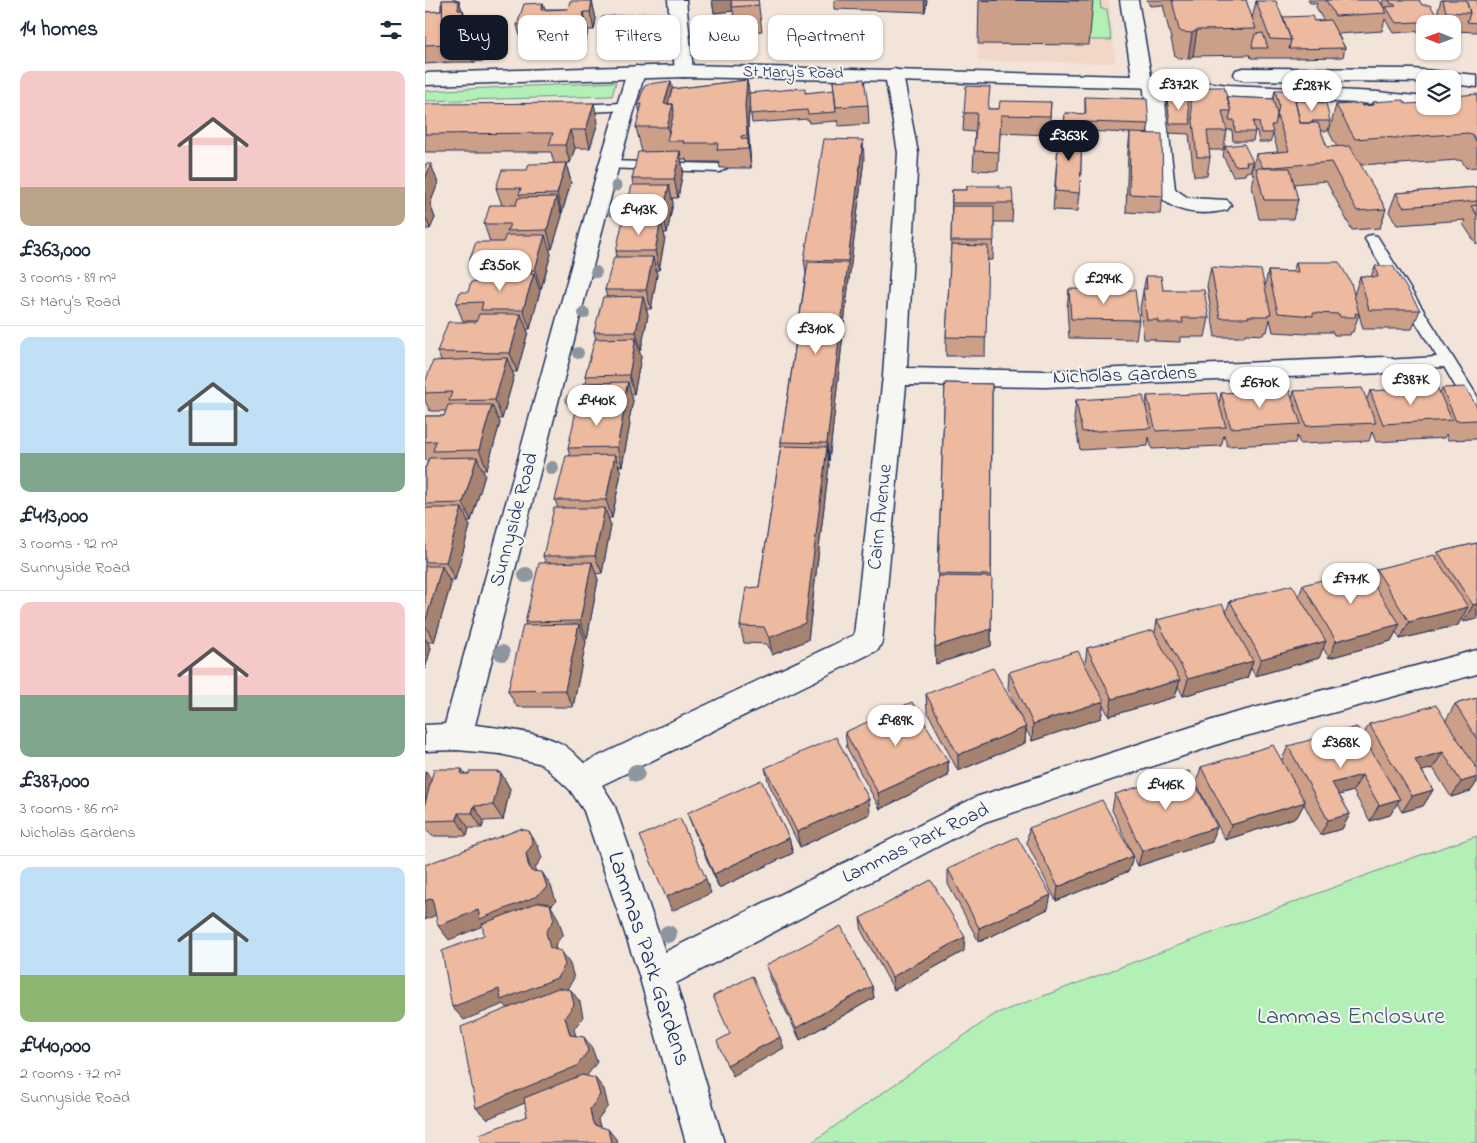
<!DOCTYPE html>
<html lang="en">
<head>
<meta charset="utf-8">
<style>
	body { margin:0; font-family:"Indie Flower",sans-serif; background:#f6f6f7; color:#1f2937; height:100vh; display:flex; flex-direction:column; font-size:19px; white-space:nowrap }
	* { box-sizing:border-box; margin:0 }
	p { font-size:16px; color:#747a83 }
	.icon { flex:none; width:28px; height:28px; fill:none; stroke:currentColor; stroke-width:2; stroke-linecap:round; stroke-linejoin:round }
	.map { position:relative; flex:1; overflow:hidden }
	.side { display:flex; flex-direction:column; background:#fff; width:425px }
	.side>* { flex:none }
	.top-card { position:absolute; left:15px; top:15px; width:475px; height:45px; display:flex; gap:10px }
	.needle { width:32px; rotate:271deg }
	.fabs { position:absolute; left:991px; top:15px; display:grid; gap:10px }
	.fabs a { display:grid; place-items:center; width:45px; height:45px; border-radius:10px; background:#fff; box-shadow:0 1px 4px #0004; font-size:25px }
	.price { position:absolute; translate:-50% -42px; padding:0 11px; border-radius:18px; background:#fff; color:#222; font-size:16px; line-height:32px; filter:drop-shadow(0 1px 2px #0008) }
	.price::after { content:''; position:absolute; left:50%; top:30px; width:15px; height:11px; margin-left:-8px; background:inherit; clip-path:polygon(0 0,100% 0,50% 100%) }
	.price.on { background:#111827; color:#fff }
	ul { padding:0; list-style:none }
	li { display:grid; align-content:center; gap:10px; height:265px; padding:0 20px }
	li+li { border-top:1px solid #e0e1e3 }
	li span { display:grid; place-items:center; height:155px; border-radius:10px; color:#555 }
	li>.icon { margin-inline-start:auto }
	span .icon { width:90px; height:90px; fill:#fffc; stroke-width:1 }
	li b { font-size:21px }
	h2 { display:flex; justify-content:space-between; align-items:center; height:60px; padding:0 20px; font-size:21px }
	.pill { padding:0 18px; border-radius:10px; background:#fff; box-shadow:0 1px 4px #0004; font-size:18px; line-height:45px }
	.pill.on { background:#111827; color:#fff }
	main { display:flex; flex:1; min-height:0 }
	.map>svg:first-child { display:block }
</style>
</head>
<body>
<main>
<section class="side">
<h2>14 homes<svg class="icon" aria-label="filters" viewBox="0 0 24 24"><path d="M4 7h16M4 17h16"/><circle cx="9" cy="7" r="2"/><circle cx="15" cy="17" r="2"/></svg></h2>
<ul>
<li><span style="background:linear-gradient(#f6c9c9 75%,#b9a48a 0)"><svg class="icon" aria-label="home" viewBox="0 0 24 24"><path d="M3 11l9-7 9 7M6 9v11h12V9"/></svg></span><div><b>£363,000</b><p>3 rooms · 89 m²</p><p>St Mary's Road</p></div></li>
<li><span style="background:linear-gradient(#bfe0f5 75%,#7fa58c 0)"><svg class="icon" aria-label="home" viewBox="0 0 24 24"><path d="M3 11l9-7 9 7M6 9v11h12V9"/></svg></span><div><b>£413,000</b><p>3 rooms · 92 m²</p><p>Sunnyside Road</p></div></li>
<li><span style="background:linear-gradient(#f6c9c9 60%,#7fa58c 0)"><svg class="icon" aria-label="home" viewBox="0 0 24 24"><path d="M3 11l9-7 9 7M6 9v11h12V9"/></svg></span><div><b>£387,000</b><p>3 rooms · 86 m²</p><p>Nicholas Gardens</p></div></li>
<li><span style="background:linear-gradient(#bfe0f5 70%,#8fb573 0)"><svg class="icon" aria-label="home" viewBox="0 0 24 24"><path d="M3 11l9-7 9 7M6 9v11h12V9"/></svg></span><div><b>£440,000</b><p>2 rooms · 72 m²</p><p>Sunnyside Road</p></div></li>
</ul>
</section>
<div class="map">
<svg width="1052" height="1143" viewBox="0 0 1052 1143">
	<rect width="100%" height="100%" fill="#f3e4d9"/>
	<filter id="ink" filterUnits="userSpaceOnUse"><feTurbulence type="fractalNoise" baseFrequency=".02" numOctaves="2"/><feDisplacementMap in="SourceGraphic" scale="10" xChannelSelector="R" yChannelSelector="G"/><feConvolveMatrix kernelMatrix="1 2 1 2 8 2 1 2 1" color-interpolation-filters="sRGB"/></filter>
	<g filter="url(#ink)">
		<!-- built -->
		<path fill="#f1d7c8" d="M552,0H684L690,63L553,61L554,18Z"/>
		<!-- green -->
		<path fill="#b2f0b6" stroke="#66908a" d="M657,0H675L676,9H682L686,40H664Z
			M191,82L187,96L0,101V91Z
			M1052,836V1143H386L570,1014L990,857Z"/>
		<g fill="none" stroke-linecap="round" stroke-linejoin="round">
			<defs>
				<path id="lane" d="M200,103L204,104L206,107L204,110L145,113L139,109L145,105Z
					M184,161L295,164L302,168L295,172L179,168L177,165L179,162Z
					M947,235L952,236L954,239L1052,396V415L1046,413L1019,367L960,370L955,369L952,365L955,361L960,360L1012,357L940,239L942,236Z"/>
				<path id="street" d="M243,0H261L268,71L266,75L259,77L252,75L250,71Z
					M211,66L218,68L220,72L194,165L50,725C74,728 114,732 135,743C144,747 152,757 159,763L429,635L458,376L473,153L460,75L462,71L469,69L476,71L478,75L493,153L482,368L621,371L960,357L968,359L972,365L968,371L960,373L621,387L481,385L457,642L453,650L177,785L189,804L240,952L551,797L806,714L1052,650V674L806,740L560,822L251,983L299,1143H261L214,975L159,811L145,790L117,764L75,754L32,750L0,751V725L20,724L174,165L202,72L204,68Z
					M728,76L735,78L738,82L750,189L763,198L802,200L806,205L802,210C776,216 746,214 730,190L718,82L721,78Z"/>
				<path id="secondary" d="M695,0H713L726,76L804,85L953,92L1000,97V106H1007L1000,109L953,104L804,97L737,88L469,81L259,77L0,85V73L259,65L707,76Z
					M818,68L988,69L1052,75V87L1028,84V79H1000V82L818,80L811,78L809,74L811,70Z"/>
			</defs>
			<!-- lane casing -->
			<use href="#lane" stroke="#1b2f5e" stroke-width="3"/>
			<!-- street casing -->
			<use href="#street" stroke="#1b2f5e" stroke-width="3"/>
			<!-- secondary casing -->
			<use href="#secondary" stroke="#1b2f5e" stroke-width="3"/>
			<!-- lane -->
			<use href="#lane" fill="#f6f6f2" fill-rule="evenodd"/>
			<!-- street -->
			<use href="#street" fill="#f6f6f2" fill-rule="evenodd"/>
			<!-- secondary -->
			<use href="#secondary" fill="#f6f6f2" fill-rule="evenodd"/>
		</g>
		<!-- trees -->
		<g fill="#8d969f">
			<circle cx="191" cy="186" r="5.5"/>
			<circle cx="187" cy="211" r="5.5"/>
			<circle cx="171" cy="272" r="6"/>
			<circle cx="159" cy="313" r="6"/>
			<circle cx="153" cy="353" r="6"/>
			<circle cx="147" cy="400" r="7"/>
			<circle cx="127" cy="468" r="7"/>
			<circle cx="101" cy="575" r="8"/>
			<circle cx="77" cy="653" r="8"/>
			<circle cx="211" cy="773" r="9"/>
			<circle cx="243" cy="934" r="9"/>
		</g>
		<!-- wall -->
		<path fill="#cc9f89" stroke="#1b2f5e" d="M17,0H31L32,1H34L37,10H38L46,34L75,35L74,59L48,62H29L0,64V12L16,11Z
			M287,0H333L337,31L311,33L308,11L289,13Z
			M409,0H502L500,12L409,9Z
			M554,0H668L664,45L553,44Z
			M722,0H821L827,19L831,1L858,17L889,21L898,20L891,7L892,3H885L883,0H954L960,10L961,8L957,3L958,0H994L997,5L1012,16V14L1016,0H1051L1052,5V32L1028,31V24H1000V31L968,33L960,19L957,31L913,34L920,48L918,57L862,58H826L825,55L768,56L763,59L753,58L750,56L738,5L725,6Z
			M167,1L171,19L169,30H163L161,40L152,41L151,44L107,46L106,43H97L92,25L118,3L120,9H143Z
			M232,22L229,41L177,42L174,33Z
			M322,80L324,93H380L409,91L408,81L443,105L444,124L413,126L412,120V121L384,123L383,119L327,123L325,103L323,125L326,168H295L294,162H262L261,159H256L258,170L253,198H247L248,203L242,233H239L240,238L234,270H231L232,275L226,309H221L223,315L216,350H214L216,357L209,394H206L208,401L204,420L205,424L197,466H193L196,473L187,518H183L186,526L177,573L171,574L173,580L162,639H160L161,642L148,707H92L83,691L101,625L100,622L121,563L118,556L133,508L130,500L145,456L143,448L155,406L154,403L162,383L160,376L171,339L169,332L182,297L180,290L192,257L191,251L201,220L200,215L208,185L207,179L217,152L211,127L215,113L213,104L246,81L247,89Z
			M764,87L802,97L848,99L850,90L870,100L905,121L903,131H896L902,147H912L904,132L911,105H947L948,102L1000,106L1052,94V167L1041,168L1037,161L1033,160L961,165L950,164L935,165L961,209L955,228L927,230L901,181L868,184L873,200L868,219H834L827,187L829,177L827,172L831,154L853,152L848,134L845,142H834L832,131H830L828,141H808L807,130H801L802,131L798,150H784L785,157L782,176H769L764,134L744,133L741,107L742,98H762Z
			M660,97L724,124L722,133L738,196L735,214L701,212L703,151L705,133L660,131V136H657L655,193L653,211L628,210L634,131H639L640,113L660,114Z
			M626,102L624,135L575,133L573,171L548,170L550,132L538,131L539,113L564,109H574Z
			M0,104L173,122L165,148H150L145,163H141L146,182L137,213H136L137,216L127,249H124L126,254L116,289H114L115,291L105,329H102L103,332L92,372H87L89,376L77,419H73L75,423L62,469H57L60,475L46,521H43L45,526L30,580H24L26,584L9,642H2L6,648L0,669V467H1L3,460H0V416H19L21,411H5L0,401V383L16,360L12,352L51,322L52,321H38L31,303L43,292L65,282L66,281H51L44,262L65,242L59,224L77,205L71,188L102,170L129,163L126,152H0Z
			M800,146L828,162L826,171L821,172L820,175L808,176L798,156Z
			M439,159L424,279L404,461H403L404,465L383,640L347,655L342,644L319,643L315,626L334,587L356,446V442L381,273L379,260Z
			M0,164L13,183L5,204L10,218L5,229H0Z
			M542,186L574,188L588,203L587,222H569L568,260H562L560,356H521V337L526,245L527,190H542Z
			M1052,187V245L1038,224L1040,220L972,225L964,212L971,193Z
			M871,262L929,295L935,276L946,277L950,266L995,310L987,329H938L934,314L928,332H926L925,335H909L908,332H883V334L848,332L845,319L842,332H839L838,335L820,334L819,337H790L782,286L786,267L840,286L843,271L868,272Z
			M721,276L738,290L784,318L780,337H755V342L730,341V339H719L715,308Z
			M644,289L714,320L711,339L644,338L642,308Z
			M520,383L567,384L566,646L511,664L510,647Z
			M1017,388L1052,407V436L1051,439L1023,440L1021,434L1019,438L951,442L947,432L944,441L875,444L872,436L870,443L802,446L799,435L796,446L727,449L724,437L723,446L655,450L649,419L651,400L721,407L722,396L794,403L796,393L867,399L869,391L942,399L945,391L1015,393Z
			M1052,543V619L1038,622L1036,619L1033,625L975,639L971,632L966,641L904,658L898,648L894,658L830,676L826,668L822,678L758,696L753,686L750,697L684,716L678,705L676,718L607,741L601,729L600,743L533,771L502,711L501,694L596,718L583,689L584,672L660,664L662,648L730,633L732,620L801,612L805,601L874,596L878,585L946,581L951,569L1010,558L1013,552Z
			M1052,698V782L1046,791L1026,797L1008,768L997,771L1008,790L998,806L977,812L972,803L965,815L945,821L928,791L914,795L925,814L917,829L895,835L879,804L872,817L800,840L771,783L776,767L857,760L863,746L938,736L944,724L1021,720L1030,704Z
			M420,732L523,761V776L455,809L422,748Z
			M340,768L445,814L375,847L344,784Z
			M0,771L6,779L41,774L76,773L85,789L78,820L59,821L57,828H44L42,836H7L0,827V828Z
			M690,794L787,842L713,866L687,810Z
			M262,813L364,838L368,853L294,888L268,828Z
			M604,828L704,871L631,901L602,843Z
			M523,869L623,909L554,942L523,884Z
			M435,918L539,951L469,990L437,932Z
			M341,965L447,986L449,998L375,1040L345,978Z"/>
		<!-- shaded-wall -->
		<path fill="#a6826f" stroke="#1b2f5e" d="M31,0L33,7L34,1L38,14V10L49,43L72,25L75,35L74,59L48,62L37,29Z
			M287,0H321L307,7L308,11L289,13Z
			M499,0H502L500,12Z
			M167,1L171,19L169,30L165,12Z
			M118,3L123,21L121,28L116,10Z
			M159,12L163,30L161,40L157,22Z
			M230,13L232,22L229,41L227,32Z
			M147,23L152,41L151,44L146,26Z
			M772,30L768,56L763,59L767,33Z
			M322,80L325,99L323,125L326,168L322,135L320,106Z
			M246,81L251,108L245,141L239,104Z
			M169,103L173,122L165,148L161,130Z
			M145,130L150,148L145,163L140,145Z
			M438,140L439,159L424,279L404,461L402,443L423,261Z
			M255,151L258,170L253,198L249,179Z
			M141,163L146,182L137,213L132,194Z
			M6,164L13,183L5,204L10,218L5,229L0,215V179Z
			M244,185L248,203L242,233L238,214Z
			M131,197L137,216L127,249L122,230Z
			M236,220L240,238L234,270L230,251Z
			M120,235L126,254L116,289L110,270Z
			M228,257L232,275L226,309L221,290Z
			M109,273L115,291L105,329L98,310Z
			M218,296L223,315L216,350L211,332Z
			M96,314L103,332L92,372L85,353Z
			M211,338L216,357L209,394L204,375Z
			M82,358L89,376L77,419L70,400Z
			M203,382L208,401L204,420L205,424L197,466L192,447L200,407L198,403Z
			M67,405L75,423L62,469L54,450Z
			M402,447L404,465L383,640L347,655L344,638Z
			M190,455L196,473L187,518L181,500Z
			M52,457L60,475L46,521L38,503Z
			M37,508L45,526L30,580L21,562Z
			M180,508L186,526L177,573L170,556Z
			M167,562L173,580L162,639L155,621Z
			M17,566L26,584L9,642L0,625V623Z
			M1052,604V619L1038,622L1048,605Z
			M1043,607L1033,625L975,639L984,622Z
			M154,624L161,642L148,707L140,690Z
			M975,624L966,641L904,658L911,641Z
			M566,629V646L511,664L510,647Z
			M0,638L6,648L0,669Z
			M901,641L894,658L830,676L836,659Z
			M828,661L822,678L758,696L763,679Z
			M755,680L750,697L684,716L687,699Z
			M679,701L676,718L607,741L608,724Z
			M601,727L600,743L533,771V755Z
			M1018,752L1008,768L981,776L990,760Z
			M523,761V776L455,809L453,793Z
			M37,769L47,784L36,774Z
			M1,771L12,787L0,821V775Z
			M73,771L75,775L76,773L85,789L78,820L68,805Z
			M937,775L928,791L900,799L907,783Z
			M1052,777V782L1046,791L1026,797L1036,782Z
			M1008,790L998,806L977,812L987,796Z
			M444,799L445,814L375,847L372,832Z
			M975,799L965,815L945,821L954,805Z
			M880,802L872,817L800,840L806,825Z
			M49,806L59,821L57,828L47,813Z
			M33,813L44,828L42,836L32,820Z
			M925,814L917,829L895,835L903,820Z
			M792,827L787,842L713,866L717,851Z
			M104,831L113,846L117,858L110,868L113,878L106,871L101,853Z
			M364,838L368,853L294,888L289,874Z
			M708,856L704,871L631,901L633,887Z
			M117,872L126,886L131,901L126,906L133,918L138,934L130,945L134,961L60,925L24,940L13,926L53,910Z
			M281,879L286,893L247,911L241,897Z
			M626,895L623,909L554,942V928Z
			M7,898L18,912L0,920V901Z
			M540,937L539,951L469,990L467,977Z
			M136,951L145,964L149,978L141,991L86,1012L79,1004L39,1020L27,1007Z
			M447,986L449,998L375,1040L371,1028Z
			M146,990L155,1002L158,1017L149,1029L154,1047L145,1035L140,1017Z
			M159,1037L167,1048L172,1062L161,1077L62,1119L51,1108Z
			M355,1037L359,1048L308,1076L302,1065Z
			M170,1078L179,1089L183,1106L173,1119L176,1130L169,1125L167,1120L165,1109Z
			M183,1129L191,1139L192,1143H186Z"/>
		<!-- building -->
		<path fill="#edb99f" stroke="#1b2f5e" d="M17,0H31V1H34L33,10H38L37,29L18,28Z
			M306,0H333L334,5L307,7Z
			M554,0H668V1Z
			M747,0H821L831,29L772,30L767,33L757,32L754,30Z
			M901,0H954L962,13L910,16Z
			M964,0H994L997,5H1005L1015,21L971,23L961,7L971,6L969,4H966Z
			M1018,0H1041L1045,13L1021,12Z
			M1041,0H1051L1052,5V23L1042,22L1045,13Z
			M145,1H167L165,12H159L157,22L147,23L146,26L102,27L103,24L92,25L99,4L118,3L116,10L143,9Z
			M831,1H851L866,40L845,39Z
			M16,4H17L18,28L23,44L0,45V12L16,11Z
			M230,13L227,32L174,33L177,17Z
			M887,16L889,21L905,20L920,48L864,49L866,40L858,17Z
			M72,25V50L45,53L46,34H49V28Z
			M838,33L843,48H828L827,45L830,34Z
			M439,79L443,105L411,107L408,81Z
			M322,80L320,106L322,135L316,136V138L323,140V149L292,150L293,143H258L259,141H242L249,112L248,104H243L247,89Z
			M246,81L239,104H248L242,127H211L217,104H213L219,87L223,84Z
			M541,86L565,87L563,109H574L575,101L626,102L625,116L576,115L574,152L549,151L552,113H539Z
			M764,87H799L806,111H797L802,131H782L785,157H772Z
			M380,88V93L409,90L411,112L383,114L382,110L325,114L324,93Z
			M850,90H868L875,123H893L902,147L925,146L961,209L932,211L906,162L838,168L831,154L864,151L852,116L854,105Z
			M1052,94V141H1051L1047,134L1043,133L970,138L958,137L930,139L911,105L936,103L937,106L949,105L948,102L978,100L981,104L1000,103V106H1028V96Z
			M660,97L722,99L724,124L661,122V126H639L640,113L661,114Z
			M802,97L848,99L852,114L850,125H846L848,133H836L834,122L828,121L830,132H810L809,120H804L806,111Z
			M742,98H762L766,124H745Z
			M870,100L901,103L905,121H887L888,123H875Z
			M169,103L161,130H145L140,145H124L128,133L0,134V104Z
			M634,131L657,132L655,193L630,191Z
			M705,133L737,134L738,196L704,194Z
			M399,139L438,140L423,261L379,260Z
			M819,144L828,162H821L822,165L810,166L800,146Z
			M255,151L249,179H207L213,152Z
			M141,163L132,194L94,195L96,188H71L77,170H102L104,164Z
			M0,164H6L0,179Z
			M831,168H865L873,200H839Z
			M207,185H244L238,214L200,215Z
			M542,186H574V188H587L588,203H527V190H542Z
			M1052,187V201L978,207L971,193Z
			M131,197L122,230L82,231L85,224H59L65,205H91L93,198Z
			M1052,205V215L1046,206Z
			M527,206H569V241H526Z
			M198,220H236L230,251H191Z
			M81,235H120L110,270H69L72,262H44L51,242H78Z
			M526,245L563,246L561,338L521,337Z
			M189,257H228L221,290H180Z
			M383,262L423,263L402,443L356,442Z
			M871,262H914L926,283L934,314L930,313L931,317H915L914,314L888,313V316L853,313L843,271L873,272Z
			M950,266H968L995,310H944L935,276L953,277Z
			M786,267L836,270L846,314H843V316H823L824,318H795Z
			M68,273H109L98,310H56L58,302L31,303L35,292H43L46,282H65Z
			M721,276H736L738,290H779L784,318H757L758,323H733V320H722L718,289H722Z
			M644,289L710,290L714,320L646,319Z
			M218,296L211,332H169L178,297Z
			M54,314H96L85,353L12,352L23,322H51Z
			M211,338L204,375L160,376L170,339Z
			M82,358L70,400L24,401L27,392L0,393V383L8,361Z
			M203,382L198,403H154L158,383Z
			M520,383L567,384L566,575L513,574Z
			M1012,387L1027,420L958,424L945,391Z
			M1040,387L1052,407V420L1031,421L1017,388Z
			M937,388L951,423L881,426L869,391Z
			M864,390L876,424L806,428L796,393Z
			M791,393L801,427L731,431L722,396Z
			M718,396L726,428L657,432L651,400Z
			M23,405H67L54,450L8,451L11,441L0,442V416H19Z
			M152,406H200L192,447L143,448Z
			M356,446L402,447L380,623L344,638L339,627L315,626L321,588L334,587Z
			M190,455L181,500H130L141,456Z
			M52,457L38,503L0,504V467H1L4,458Z
			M0,508H37L21,562H0Z
			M129,508H180L170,556H118Z
			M1052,543V604L1048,605L1013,552Z
			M1009,555L1043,607L984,622L951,569Z
			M167,562L155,621L100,622L114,563Z
			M0,566H17L0,623Z
			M938,569L975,624L911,641L878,585Z
			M513,576L567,577L566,629L510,647Z
			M867,585L901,641L836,659L805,601Z
			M797,604L828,661L763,679L732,620Z
			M154,624L140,690L83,691L98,625Z
			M728,630L755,680L687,699L662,648Z
			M653,651L679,701L608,724L584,672Z
			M568,668L601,727L533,755L501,694Z
			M1052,698V739L1030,704Z
			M487,702L523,761L453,793L420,732Z
			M1011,705L1052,769V777L1036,782L1018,752L990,760L1008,790L987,796L944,724Z
			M932,727L975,799L954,805L937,775L907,783L925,814L903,820L863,746Z
			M411,737L444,799L372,832L340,768Z
			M848,745L880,802L806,825L776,767Z
			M9,769H37L36,774H44L45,771H73L72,773H76L68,805L49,806L47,813H33L32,820L0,821V804Z
			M764,771L792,827L717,851L690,794Z
			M336,780L364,838L289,874L262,813Z
			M677,800L708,856L633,887L604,828Z
			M255,818L281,879L241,897L215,836Z
			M95,829L104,831L108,844L101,853L103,864L106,871L117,872L122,887L112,896L55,919L53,910L13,926L7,898L0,901V865Z
			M592,837L626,895L554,928L523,869Z
			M506,880L540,937L467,977L435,918Z
			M114,902L125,904L129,920L121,932L125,948L136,951L140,965L132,978L76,1000L74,989L27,1007L17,951L59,935L57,924Z
			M416,926L447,986L371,1028L341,965Z
			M327,976L355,1037L302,1065L292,1041L305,1034L288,996Z
			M133,988L146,990L149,1005L140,1017L145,1035L159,1037L163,1051L152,1066L51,1108L36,1027Z
			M157,1075L170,1078L175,1095L165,1109L167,1120L169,1125L183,1129L186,1143H57L55,1134L102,1116L99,1098Z"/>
	</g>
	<g text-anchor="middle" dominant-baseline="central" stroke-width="4" stroke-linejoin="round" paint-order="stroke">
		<!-- far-street labels -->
		<g font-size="16" fill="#1b2f5e" stroke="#f6f6f2">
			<text transform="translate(368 73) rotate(1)">St Mary's Road</text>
		</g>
		<!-- street labels -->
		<g font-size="20" fill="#1b2f5e" stroke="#f6f6f2">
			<text transform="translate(700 376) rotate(-2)">Nicholas Gardens</text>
			<text transform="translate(456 517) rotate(-84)">Cairn Avenue</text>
			<text transform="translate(90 520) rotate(-75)">Sunnyside Road</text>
			<text transform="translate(491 844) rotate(-26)">Lammas Park Road</text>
		</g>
		<!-- near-street labels -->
		<g font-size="24" fill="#1b2f5e" stroke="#f6f6f2">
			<text transform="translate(223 959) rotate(72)">Lammas Park Gardens</text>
		</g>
		<!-- near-park labels -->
		<g font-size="24" fill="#395670" stroke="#f6f6f2">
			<text x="926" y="1017">Lammas Enclosure</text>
		</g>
	</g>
</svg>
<div class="fabs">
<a><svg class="needle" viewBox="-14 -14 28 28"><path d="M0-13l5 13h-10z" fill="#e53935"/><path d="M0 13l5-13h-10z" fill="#747a83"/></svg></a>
<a><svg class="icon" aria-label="layers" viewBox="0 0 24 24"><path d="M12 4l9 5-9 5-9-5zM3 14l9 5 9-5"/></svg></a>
</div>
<b class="price" style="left:754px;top:111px">£372K</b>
<b class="price" style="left:887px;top:112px">£287K</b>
<b class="price on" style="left:644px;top:162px">£363K</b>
<b class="price" style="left:214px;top:236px">£413K</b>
<b class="price" style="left:75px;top:292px">£350K</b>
<b class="price" style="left:679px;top:305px">£294K</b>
<b class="price" style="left:391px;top:355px">£310K</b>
<b class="price" style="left:986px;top:406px">£387K</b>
<b class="price" style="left:835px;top:409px">£670K</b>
<b class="price" style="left:172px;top:427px">£440K</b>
<b class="price" style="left:926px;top:605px">£771K</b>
<b class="price" style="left:471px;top:747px">£489K</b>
<b class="price" style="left:916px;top:769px">£368K</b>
<b class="price" style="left:741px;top:811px">£416K</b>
<div class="top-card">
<a class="pill on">Buy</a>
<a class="pill">Rent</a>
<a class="pill">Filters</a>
<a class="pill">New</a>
<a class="pill">Apartment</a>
</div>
</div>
</main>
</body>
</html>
